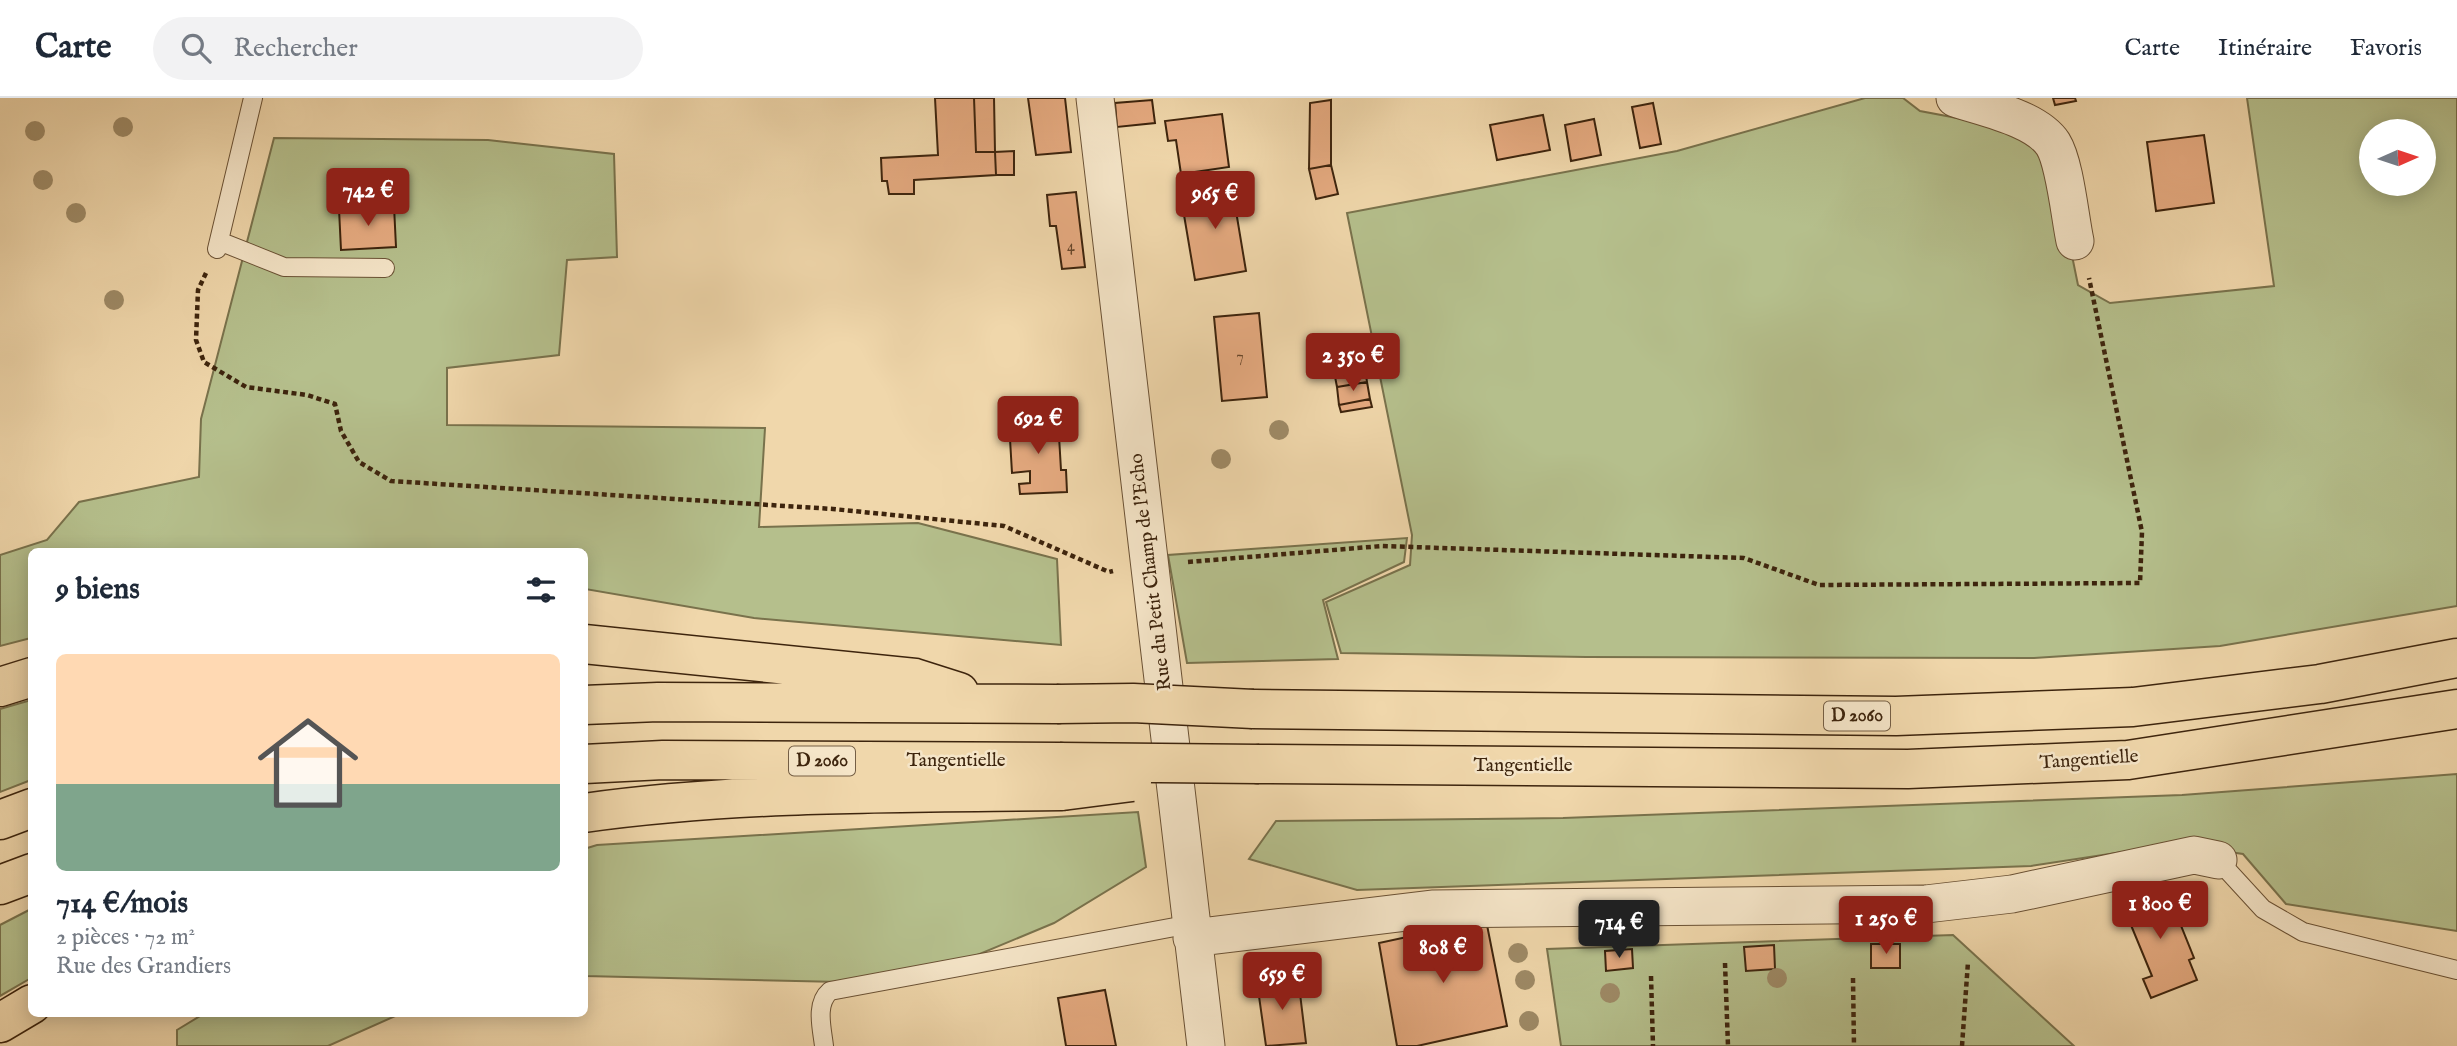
<!DOCTYPE html>
<html lang="fr">
<head>
<meta charset="utf-8">
<style>
	body { margin:0; font-family:"IM FELL English",serif; background:#f2f2f3; color:#1f2937; height:100vh; display:flex; flex-direction:column; font-size:26px; white-space:nowrap }
	* { box-sizing:border-box; margin:0 }
	p { font-size:23px; color:#747a83 }
	.icon { flex:none; width:38px; height:38px; fill:none; stroke:currentColor; stroke-width:2; stroke-linecap:round; stroke-linejoin:round }
	.map { position:relative; flex:1; overflow:hidden }
	.sheet { position:absolute; left:28px; top:450px; width:560px; height:469px; display:flex; flex-direction:column; background:#fff; border-radius:10px; box-shadow:0 4px 18px #0003 }
	.sheet>* { flex:none }
	.needle { width:46px; rotate:87deg }
	.tools { position:absolute; left:2359px; top:21px; display:grid; gap:14px }
	.tools a { display:grid; place-items:center; width:77px; height:77px; border-radius:50%; background:#fff; box-shadow:0 4px 18px #0003; font-size:35px }
	.price { position:absolute; translate:-50% -60px; padding:0 16px; border-radius:7px; background:#8f2418; color:#fff; font-size:23px; line-height:46px; filter:drop-shadow(0 2px 4px #0008) }
	.price::after { content:''; position:absolute; left:50%; top:42px; width:21px; height:16px; margin-left:-10px; background:inherit; clip-path:polygon(0 0,100% 0,50% 100%) }
	.price.active { background:#222; color:#fff }
	ul { padding:0; list-style:none }
	li { display:grid; align-content:center; gap:14px; height:371px; padding:0 28px }
	li+li { border-top:2px solid #e0e1e3 }
	li span { display:grid; place-items:center; height:217px; border-radius:10px; color:#555 }
	li>.icon { margin-inline-start:auto }
	span .icon { width:126px; height:126px; fill:#fffc; stroke-width:1 }
	li b { font-size:30px }
	h2 { display:flex; justify-content:space-between; align-items:center; height:84px; padding:0 28px; font-size:30px }
	header { display:flex; align-items:center; gap:42px; box-sizing:border-box; height:98px; padding:0 35px; background:#fff; border-bottom:2px solid #e0e1e3 }
	header strong { font-size:33px }
	nav { display:flex; gap:38px; margin-inline-start:auto; font-size:24px }
	.search { width:490px; height:63px; background:#f2f2f3; display:flex; align-items:center; gap:18px; box-sizing:border-box; padding:0 24px; border-radius:38px; color:#747a83; font-size:26px }
	.map>svg:first-child { display:block }
</style>
</head>
<body>
<header>
<strong>Carte</strong>
<div class="search"><svg class="icon" aria-label="search" viewBox="0 0 24 24"><circle cx="10" cy="10" r="6"/><path d="M15 15l6 6"/></svg>Rechercher</div>
<nav><a>Carte</a><a>Itinéraire</a><a>Favoris</a></nav>
</header>
<div class="map">
<svg width="2457" height="948" viewBox="0 0 2457 948">
	<rect width="100%" height="100%" fill="#f0d7ab"/>
	<filter id="stains"><feTurbulence type="fractalNoise" baseFrequency=".00286" numOctaves="4"/><feColorMatrix values="0 0 0 0 .2 0 0 0 0 .09 0 0 0 0 .02 0 0 0 .5 -.17"/></filter>
	<radialGradient id="worn" r=".72"><stop offset=".6" stop-color="#630" stop-opacity="0"/><stop offset="1" stop-color="#630" stop-opacity=".3"/></radialGradient>
	<!-- green -->
	<path fill="#b5bf8c" stroke="#79724c" stroke-width="2" fill-rule="evenodd" d="M1865,0H1903L1920,13L2026,33L2052,60L2078,187L2110,205L2274,188L2247,0H2457V508L2220,548L2034,560L1586,559L1341,555L1326,504L1410,467L1412,437L1347,115L1677,53ZM2371,33H2424V86H2371Z
		M274,40L488,42L614,56L617,159L567,162L559,257L447,270V327L765,330L759,429L918,425L1057,461L1061,547L754,520L585,491L584,453H32L31,540L0,548V457L47,442L79,404L199,379L201,321Z
		M1407,440L1404,464L1323,502L1338,561L1187,565L1168,457Z
		M31,602V682L0,694V611Z
		M2457,676V833L2286,806L2243,756L2175,746L2031,768L1357,792L1249,761L1276,723L1563,720L2182,697Z
		M1138,714L1146,769L1054,825L958,865L841,884L585,878L584,751L597,747Z
		M31,811V880L0,898V827Z
		M1953,837L2074,948H1561L1547,851Z
		M205,915H402L328,948H177V932Z"/>
	<!-- building -->
	<path fill="#e5aa80" stroke="#3d240d" stroke-width="2" d="M935,0H974L976,54H995L996,77L914,82V96H889L887,83H882L881,60L938,57Z
		M974,0H994L995,54H976Z
		M1028,0H1065L1071,54L1036,57Z
		M2053,0H2075L2076,3L2055,7Z
		M1152,2L1155,25L1117,29L1115,5Z
		M1331,2V67L1309,71L1310,5Z
		M1653,5L1661,46L1640,50L1632,9Z
		M1222,16L1229,69L1181,76L1176,42L1168,43L1165,23Z
		M1543,17L1550,52L1497,62L1490,27Z
		M1594,21L1601,57L1571,63L1565,27Z
		M2204,37L2214,105L2156,113L2147,44Z
		M1014,53V77H996L995,54Z
		M1331,67L1338,96L1316,101L1309,71Z
		M1240,84L1243,106L1235,107L1246,173L1195,182L1184,117L1193,115L1189,93Z
		M1076,94L1085,169L1062,171L1056,128H1050L1047,97Z
		M394,108L396,149L341,152L339,111Z
		M1259,215L1267,299L1222,303L1214,219Z
		M1364,263L1367,284L1337,289L1333,268Z
		M1367,284L1370,301L1339,307L1337,289Z
		M1370,301L1372,309L1341,314L1339,307Z
		M1058,321L1061,372H1066L1067,394L1020,396L1019,386L1030,385V373L1012,375L1009,324Z
		M2158,787L2166,804L2171,803L2194,860L2189,862L2197,882L2151,900L2143,881L2152,878L2121,803Z
		M1486,822L1507,928L1417,948H1397L1379,845Z
		M1871,846H1900V870H1871Z
		M1774,847L1775,871L1746,873L1744,849Z
		M1632,851L1633,870L1606,873L1605,853Z
		M1298,879L1306,945L1266,948L1257,884Z
		M1105,892L1116,948H1066L1058,900Z"/>
	<g fill="none" stroke-linecap="round" stroke-linejoin="round">
		<defs>
			<path id="lane" d="M219,143L284,169L385,170
				M217,151L253,0
				M2218,762L2263,811L2303,834L2457,872
				M824,948C822,930 815,906 830,893L1191,826"/>
			<path id="street" d="M1095,0L1206,948
				M1955,0C1984,10 2036,20 2053,46C2065,65 2070,120 2075,143
				M1192,840L1432,811L1926,806L2012,796L2194,757L2218,762"/>
			<path id="primary" d="M584,546L915,580L959,594
				M0,589L32,579
				M584,607L658,604L1057,606
				M1253,611L1896,618L2133,609L2320,586L2457,560
				M584,666L663,662L1060,664
				M1259,666L1908,671L2128,662L2457,611
				M584,715C742,693 903,695 1062,693
				M0,722L32,710
				M0,787L32,775
				M0,925L32,906"/>
		</defs>
		<!-- lane casing -->
		<use href="#lane" stroke="#6a5134" stroke-width="20"/>
		<!-- street casing -->
		<use href="#street" stroke="#6a5134" stroke-width="39"/>
		<!-- primary casing -->
		<use href="#primary" stroke="#3d240d" stroke-width="41"/>
		<!-- path -->
		<path stroke="#3d240d" stroke-width="4.5" stroke-dasharray="5 3.5" stroke-linecap="butt" d="M206,175L198,192L196,242L204,264L246,289L307,297L335,306L341,333L359,364L391,383L833,411L1004,428L1109,474L1113,473
			M1188,464L1382,448L1744,460L1819,487L2140,485L2142,434L2089,180
			M1725,865L1728,948
			M1651,878L1653,948
			M1853,880L1854,948
			M1962,948L1968,864"/>
		<!-- lane -->
		<use href="#lane" stroke="#f5e5c8" stroke-width="18"/>
		<!-- street -->
		<use href="#street" stroke="#f5e5c8" stroke-width="37"/>
		<!-- primary -->
		<use href="#primary" stroke="#f0d7ab" stroke-width="38"/>
		<defs>
			<path id="primary-bridge" d="M1057,606L1133,605L1253,611
				M1060,664L1259,666
				M1062,693L1132,684"/>
		</defs>
		<!-- primary-bridge casing -->
		<use href="#primary-bridge" stroke="#3d240d" stroke-width="41" stroke-linecap="butt"/>
		<!-- primary-bridge -->
		<use href="#primary-bridge" stroke="#f0d7ab" stroke-width="38"/>
	</g>
	<!-- trees -->
	<g fill="#9e8a66">
		<circle cx="123" cy="29" r="10"/>
		<circle cx="35" cy="33" r="10"/>
		<circle cx="43" cy="82" r="10"/>
		<circle cx="76" cy="115" r="10"/>
		<circle cx="114" cy="202" r="10"/>
		<circle cx="1279" cy="332" r="10"/>
		<circle cx="1221" cy="361" r="10"/>
		<circle cx="1518" cy="855" r="10"/>
		<circle cx="1777" cy="880" r="10"/>
		<circle cx="1525" cy="882" r="10"/>
		<circle cx="1610" cy="895" r="10"/>
		<circle cx="1529" cy="923" r="10"/>
	</g>
	<g text-anchor="middle" dominant-baseline="central" stroke-width="5" stroke-linejoin="round" paint-order="stroke">
		<!-- number labels -->
		<g font-size="16" fill="#67462a">
			<text x="1071" y="149">4</text>
			<text x="1240" y="259">7</text>
		</g>
		<!-- shield labels -->
		<g fill="#f5e5c8" stroke="#745e45" stroke-width="2">
			<rect x="1824" y="603.5" width="66" height="29" rx="5"/>
			<rect x="789" y="648.5" width="66" height="29" rx="5"/>
		</g>
		<g font-size="18" font-weight="bold" fill="#3d240d">
			<text x="1857" y="618">D 2060</text>
			<text x="822" y="663">D 2060</text>
		</g>
		<!-- street labels -->
		<g font-size="19" fill="#3d240d" stroke="#f5e5c8">
			<text transform="translate(1151 474) rotate(-97)">Rue du Petit Champ de l'Echo</text>
			<text transform="translate(2089 662) rotate(-4)">Tangentielle</text>
			<text x="956" y="663">Tangentielle</text>
			<text x="1523" y="668">Tangentielle</text>
		</g>
	</g>
	<rect width="100%" height="100%" filter="url(#stains)"/>
	<rect width="100%" height="100%" fill="url(#worn)"/>
</svg>
<div class="tools">
<a><svg class="needle" viewBox="-14 -14 28 28"><path d="M0-13l5 13h-10z" fill="#e53935"/><path d="M0 13l5-13h-10z" fill="#747a83"/></svg></a>
</div>
<b class="price" style="left:368px;top:130px">742 €</b>
<b class="price" style="left:1215px;top:133px">965 €</b>
<b class="price" style="left:1353px;top:295px">2 350 €</b>
<b class="price" style="left:1038px;top:358px">692 €</b>
<b class="price" style="left:2160px;top:843px">1 800 €</b>
<b class="price" style="left:1886px;top:858px">1 250 €</b>
<b class="price active" style="left:1619px;top:862px">714 €</b>
<b class="price" style="left:1443px;top:887px">808 €</b>
<b class="price" style="left:1282px;top:914px">659 €</b>
<section class="sheet">
<h2>9 biens<svg class="icon" aria-label="filters" viewBox="0 0 24 24"><path d="M4 7h16M4 17h16"/><circle cx="9" cy="7" r="2"/><circle cx="15" cy="17" r="2"/></svg></h2>
<ul>
<li><span style="background:linear-gradient(#ffd9b3 60%,#7fa58c 0)"><svg class="icon" aria-label="home" viewBox="0 0 24 24"><path d="M3 11l9-7 9 7M6 9v11h12V9"/></svg></span><div><b>714 €/mois</b><p>2 pièces · 72 m²</p><p>Rue des Grandiers</p></div></li>
</ul>
</section>
</div>
</body>
</html>
